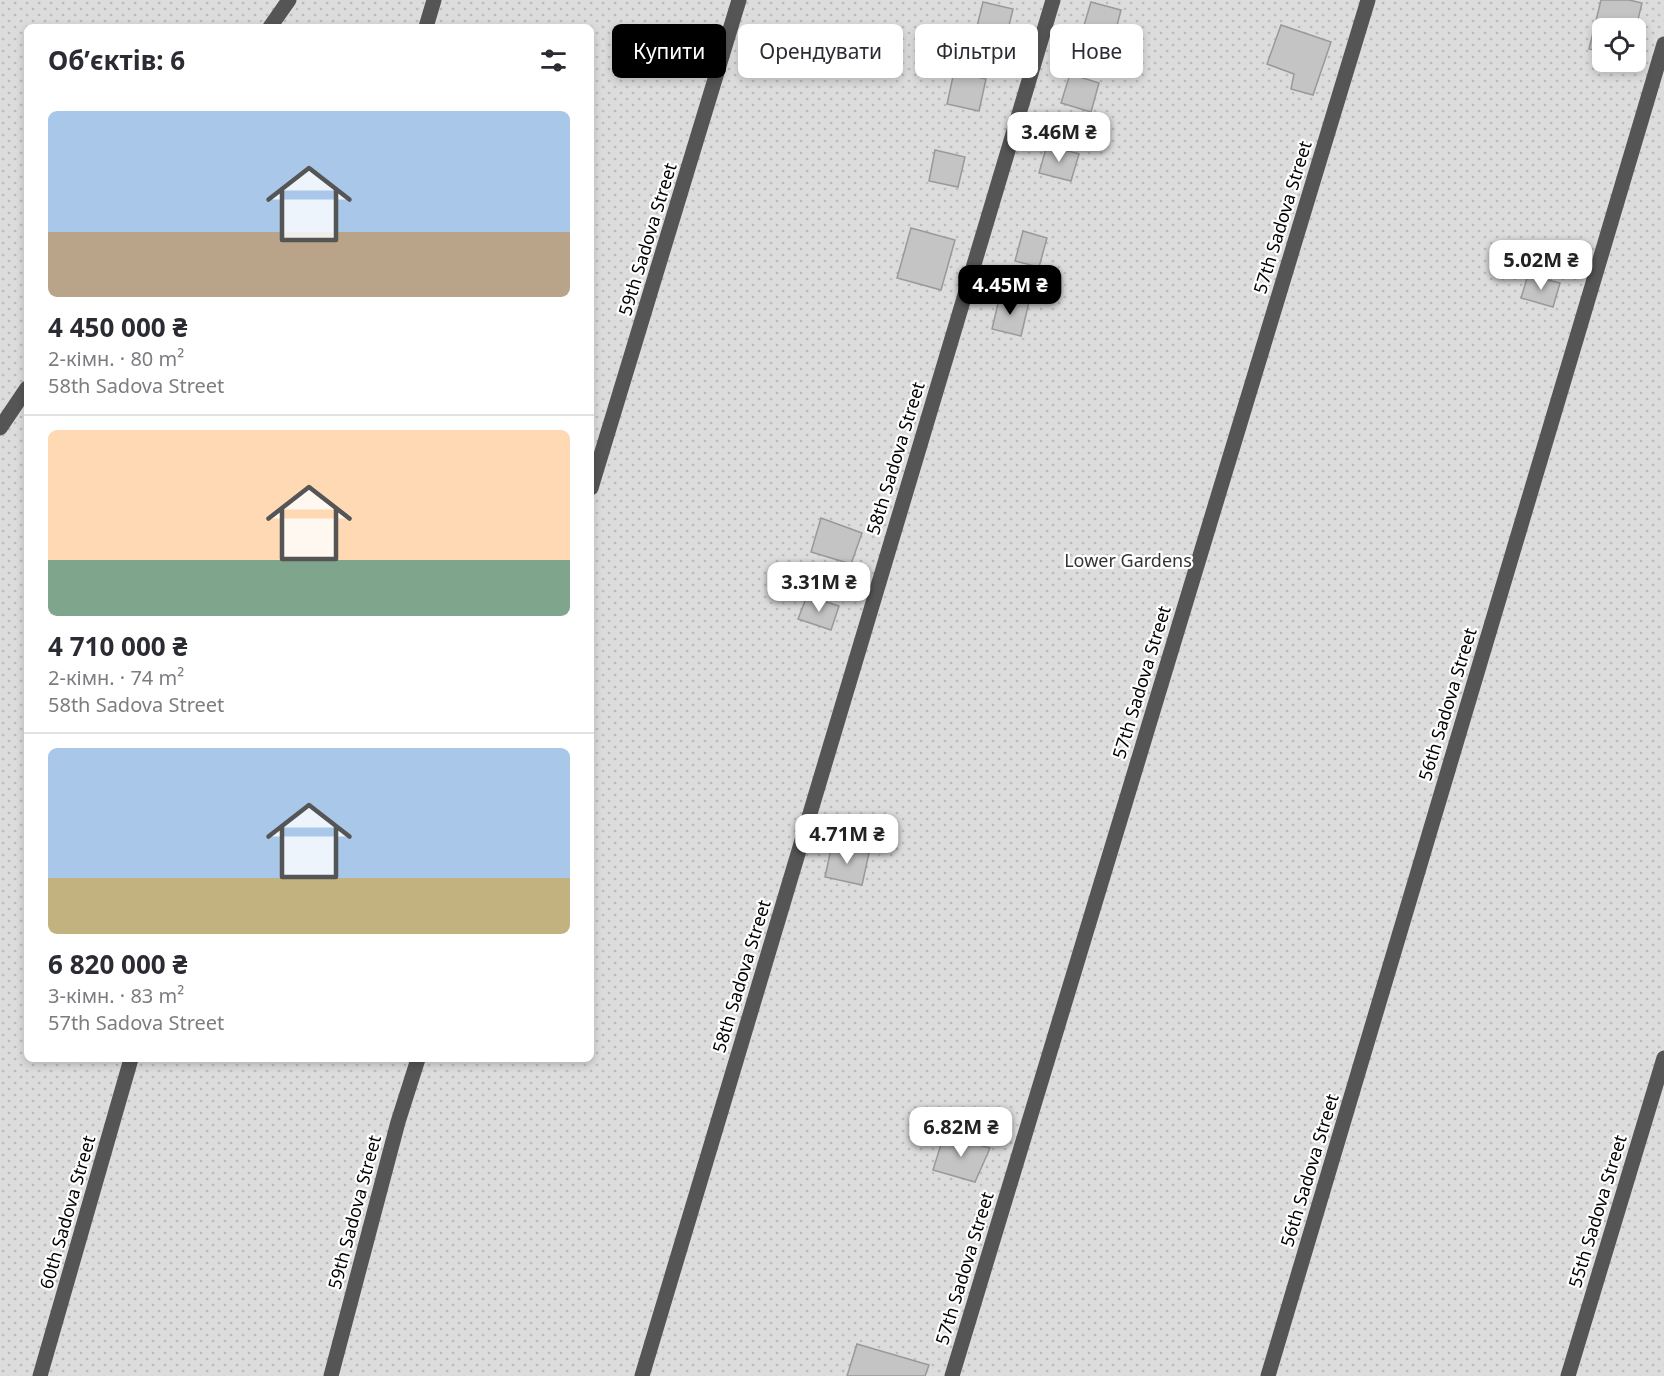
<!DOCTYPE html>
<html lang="uk">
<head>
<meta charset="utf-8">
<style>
	body { margin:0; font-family:"Noto Sans",sans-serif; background:#f7f7f7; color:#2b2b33; height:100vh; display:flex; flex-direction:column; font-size:22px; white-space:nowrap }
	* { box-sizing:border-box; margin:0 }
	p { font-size:20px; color:#7c7c81 }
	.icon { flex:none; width:33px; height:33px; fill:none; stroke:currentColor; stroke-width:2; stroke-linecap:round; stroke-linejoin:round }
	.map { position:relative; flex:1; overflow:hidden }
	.sheet { position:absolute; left:24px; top:24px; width:570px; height:1038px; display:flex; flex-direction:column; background:#fff; border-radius:9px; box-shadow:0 3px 9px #0003 }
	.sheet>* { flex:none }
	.banner { position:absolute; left:612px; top:24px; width:570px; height:54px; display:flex; gap:12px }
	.tools { position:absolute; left:1592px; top:18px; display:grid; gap:12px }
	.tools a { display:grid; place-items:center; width:54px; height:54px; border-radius:9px; background:#fff; box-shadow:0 3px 9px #0003; font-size:30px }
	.price { position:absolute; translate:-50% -51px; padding:0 14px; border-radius:12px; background:#fff; color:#222; font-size:20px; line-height:39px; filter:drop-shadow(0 2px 3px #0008) }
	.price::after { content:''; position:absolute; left:50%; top:36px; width:18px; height:14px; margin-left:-9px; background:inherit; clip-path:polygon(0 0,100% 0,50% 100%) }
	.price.active { background:#000; color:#fff }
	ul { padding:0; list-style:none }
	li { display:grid; align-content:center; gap:12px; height:318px; padding:0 24px }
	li+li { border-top:2px solid #e1e1e2 }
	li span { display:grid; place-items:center; height:186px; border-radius:9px; color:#555 }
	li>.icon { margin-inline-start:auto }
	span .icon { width:108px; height:108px; fill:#fffc; stroke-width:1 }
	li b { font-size:26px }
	h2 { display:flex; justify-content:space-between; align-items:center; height:72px; padding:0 24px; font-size:26px }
	.chip { padding:0 21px; border-radius:9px; background:#fff; box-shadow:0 3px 9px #0003; font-size:21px; line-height:54px }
	.chip.active { background:#000; color:#fff }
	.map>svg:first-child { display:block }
</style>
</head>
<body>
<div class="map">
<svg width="1664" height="1376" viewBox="0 0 1664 1376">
	<defs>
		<pattern id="grass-dots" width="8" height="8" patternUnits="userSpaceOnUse" patternTransform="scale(1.5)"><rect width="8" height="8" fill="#dcdcdc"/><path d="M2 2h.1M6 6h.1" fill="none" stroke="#bbb" stroke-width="1.8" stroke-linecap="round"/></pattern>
	</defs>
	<rect width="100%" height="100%" fill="#fff"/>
	<!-- grass -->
	<path fill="url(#grass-dots)" fill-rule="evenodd" d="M0,0H1664V1376H0ZM27,27H591V1059H27ZM1602,28H1635V62H1602Z"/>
	<!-- building -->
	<path fill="#c4c4c4" stroke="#999" stroke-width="1.5" d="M1601,0H1629L1642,3L1635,32V28H1602V52L1589,49Z
		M983,2L1013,9L1001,59L971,51Z
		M1091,2L1121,10L1113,41L1082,32Z
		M1281,25L1331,42L1313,95L1291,89L1294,74L1267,64Z
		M954,72L986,79L979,111L947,104Z
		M1070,74L1099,83L1091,112L1061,103Z
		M1047,145L1079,154L1071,181L1039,173Z
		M935,150L965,157L958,187L929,181Z
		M911,228L955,240L941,290L897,278Z
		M1023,231L1047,238L1039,267L1015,261Z
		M1528,275L1560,283L1553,307L1521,298Z
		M1000,295L1029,302L1021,336L992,329Z
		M821,518L862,533L851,564L811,552Z
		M807,596L839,606L831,630L798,619Z
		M832,844L869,853L862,885L825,877Z
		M944,1135L990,1148L975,1182L933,1170Z
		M857,1344L929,1365L925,1376H847Z"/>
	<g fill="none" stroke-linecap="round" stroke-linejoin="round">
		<!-- minor -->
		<path stroke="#555" stroke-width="15" d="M270,27L289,0
			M426,27L434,0
			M0,428L27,388
			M591,488L739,0
			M40,1376L131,1059
			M331,1376L398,1122L418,1059
			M642,1376L1053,0
			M952,1376L1368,0
			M1268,1376L1664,44
			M1568,1376L1664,1058"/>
	</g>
	<g text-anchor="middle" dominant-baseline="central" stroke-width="4.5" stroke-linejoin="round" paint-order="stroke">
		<!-- street labels -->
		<g font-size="18" fill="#000" stroke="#fff">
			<text transform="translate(1282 217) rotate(-73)">57th Sadova Street</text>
			<text transform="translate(647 239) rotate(-73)">59th Sadova Street</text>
			<text transform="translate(895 458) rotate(-73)">58th Sadova Street</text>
			<text transform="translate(1141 682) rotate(-73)">57th Sadova Street</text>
			<text transform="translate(1447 704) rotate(-73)">56th Sadova Street</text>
			<text transform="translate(741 976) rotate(-73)">58th Sadova Street</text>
			<text transform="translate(1309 1170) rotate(-73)">56th Sadova Street</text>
			<text transform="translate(1597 1211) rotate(-73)">55th Sadova Street</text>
			<text transform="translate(67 1212) rotate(-74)">60th Sadova Street</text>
			<text transform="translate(354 1212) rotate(-75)">59th Sadova Street</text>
			<text transform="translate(964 1268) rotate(-73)">57th Sadova Street</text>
		</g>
		<!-- park labels -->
		<g font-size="18" fill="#333" stroke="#fff">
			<text x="1128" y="560">Lower Gardens</text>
		</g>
	</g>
</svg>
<div class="tools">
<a><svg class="icon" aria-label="locate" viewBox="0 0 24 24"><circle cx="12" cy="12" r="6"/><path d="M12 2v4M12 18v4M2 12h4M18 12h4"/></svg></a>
</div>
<b class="price" style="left:1059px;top:163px">3.46M ₴</b>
<b class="price" style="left:1541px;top:291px">5.02M ₴</b>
<b class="price active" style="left:1010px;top:316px">4.45M ₴</b>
<b class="price" style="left:819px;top:613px">3.31M ₴</b>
<b class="price" style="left:847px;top:865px">4.71M ₴</b>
<b class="price" style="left:961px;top:1158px">6.82M ₴</b>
<div class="banner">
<a class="chip active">Купити</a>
<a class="chip">Орендувати</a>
<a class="chip">Фільтри</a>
<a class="chip">Нове</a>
</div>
<section class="sheet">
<h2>Об’єктів: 6<svg class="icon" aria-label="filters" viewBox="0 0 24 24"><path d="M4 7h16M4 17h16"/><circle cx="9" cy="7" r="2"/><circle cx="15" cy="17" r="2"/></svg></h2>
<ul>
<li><span style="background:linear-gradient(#a9c7e8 65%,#b9a48a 0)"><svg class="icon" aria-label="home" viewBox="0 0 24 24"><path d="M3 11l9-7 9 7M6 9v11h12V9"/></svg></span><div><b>4 450 000 ₴</b><p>2-кімн. · 80 m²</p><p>58th Sadova Street</p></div></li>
<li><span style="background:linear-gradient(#ffd9b3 70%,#7fa58c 0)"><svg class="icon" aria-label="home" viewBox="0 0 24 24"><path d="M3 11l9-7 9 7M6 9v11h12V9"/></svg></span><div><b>4 710 000 ₴</b><p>2-кімн. · 74 m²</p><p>58th Sadova Street</p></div></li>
<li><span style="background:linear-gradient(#a9c7e8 70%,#c2b280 0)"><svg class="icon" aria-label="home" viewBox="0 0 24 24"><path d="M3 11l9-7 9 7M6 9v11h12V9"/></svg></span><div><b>6 820 000 ₴</b><p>3-кімн. · 83 m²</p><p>57th Sadova Street</p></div></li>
</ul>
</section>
</div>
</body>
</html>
